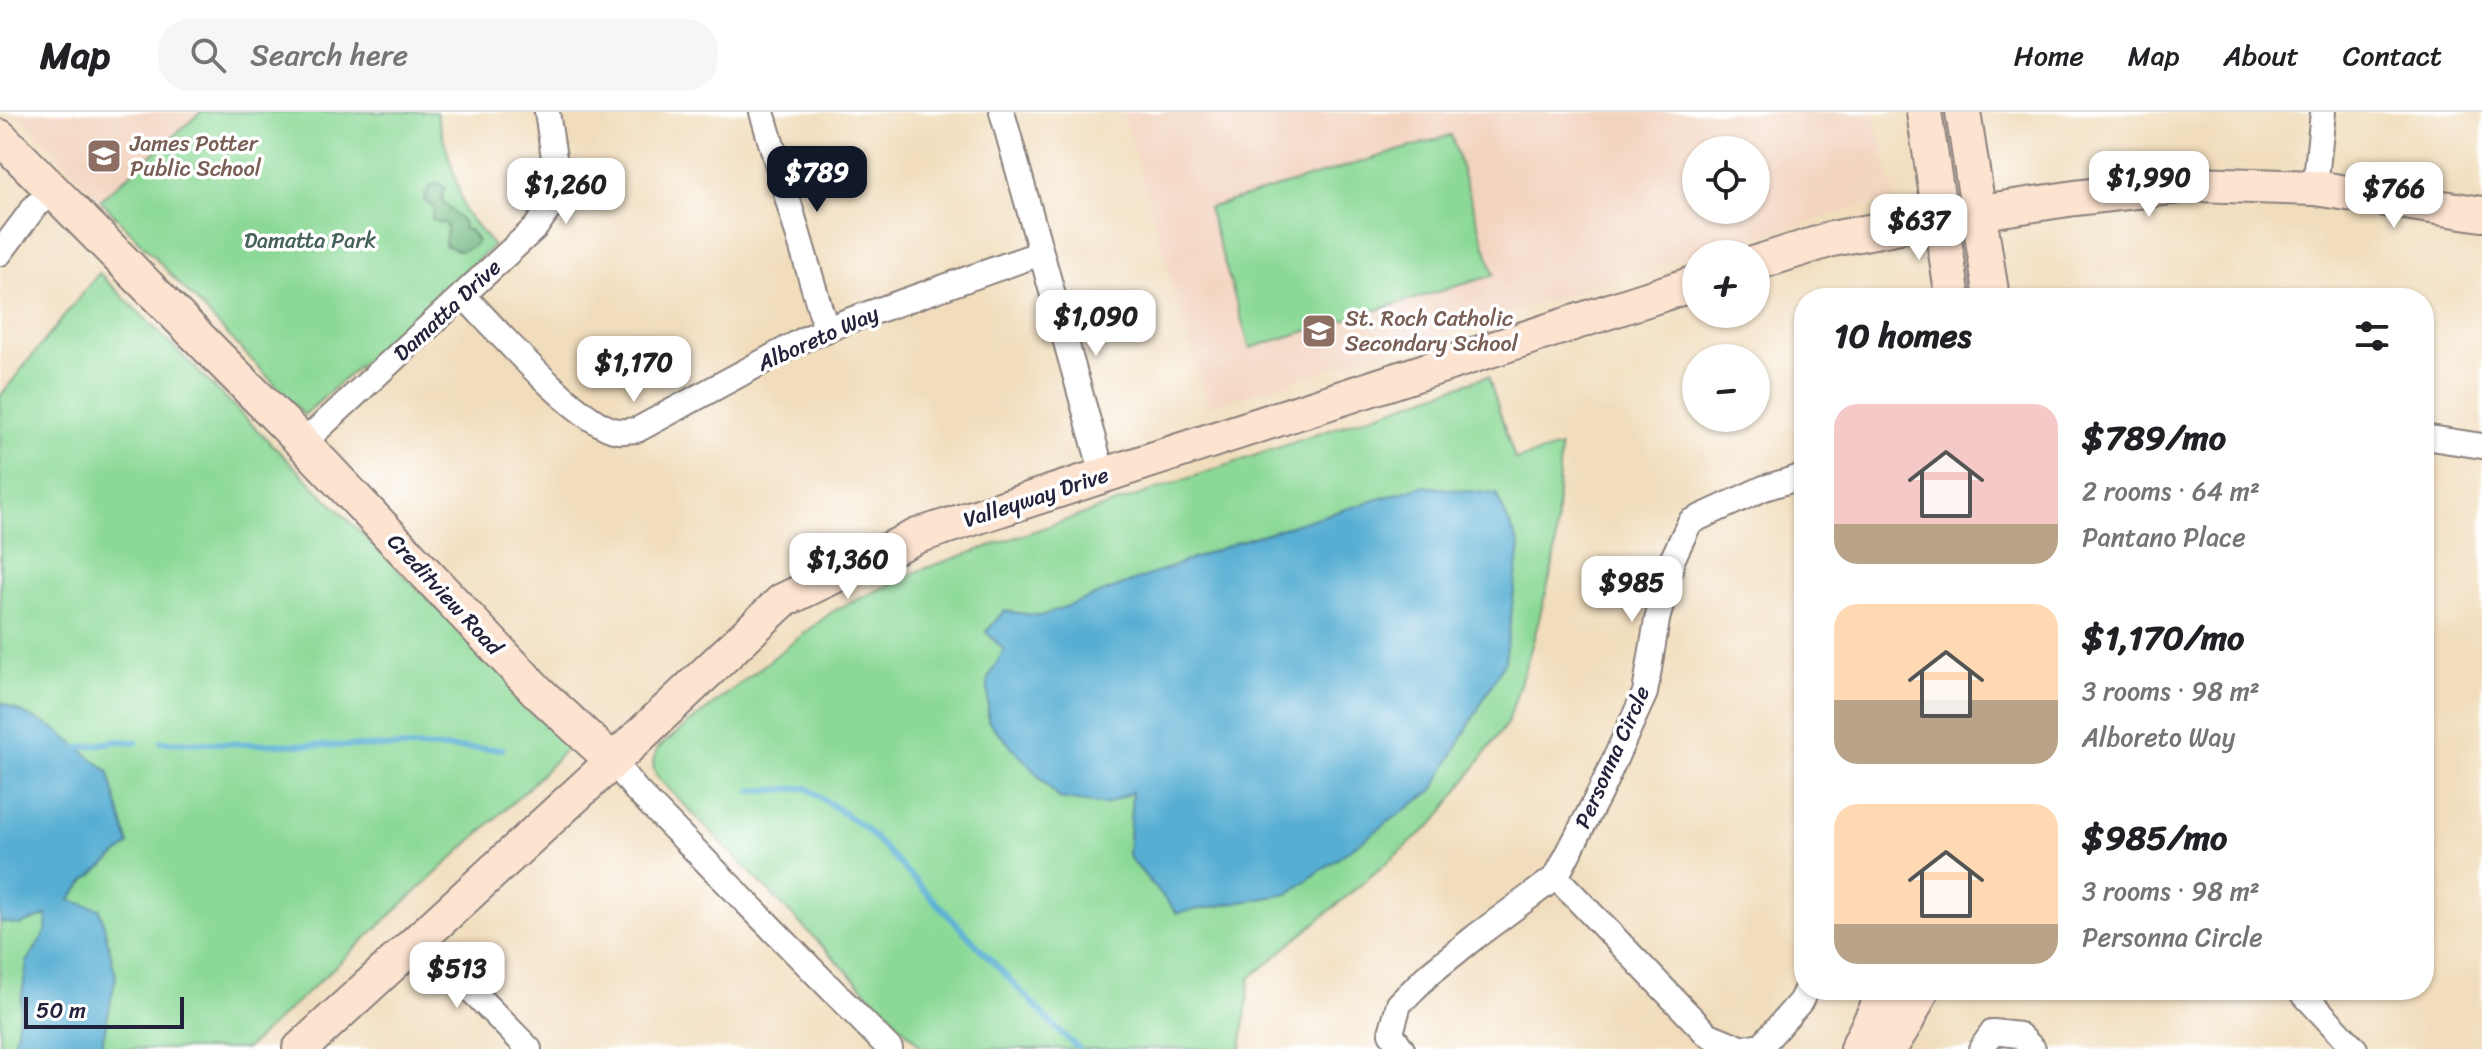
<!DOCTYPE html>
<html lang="en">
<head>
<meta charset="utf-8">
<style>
	body { margin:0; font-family:Sriracha,sans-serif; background:#f6f6f6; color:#202124; height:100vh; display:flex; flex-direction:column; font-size:30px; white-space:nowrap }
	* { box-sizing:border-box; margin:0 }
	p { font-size:26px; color:#757577 }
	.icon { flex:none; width:44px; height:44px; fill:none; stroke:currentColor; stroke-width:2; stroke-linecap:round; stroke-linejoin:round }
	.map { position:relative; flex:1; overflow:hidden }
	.sheet { position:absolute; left:1794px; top:176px; width:640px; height:712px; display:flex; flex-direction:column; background:#fff; border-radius:32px; box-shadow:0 2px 6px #0004 }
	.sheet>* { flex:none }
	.buttons { position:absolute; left:1682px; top:24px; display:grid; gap:16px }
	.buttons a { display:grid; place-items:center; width:88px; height:88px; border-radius:50%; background:#fff; box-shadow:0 2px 6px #0004; font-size:40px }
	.scale { position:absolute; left:24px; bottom:20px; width:160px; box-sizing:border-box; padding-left:8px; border:4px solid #22223b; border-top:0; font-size:22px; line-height:28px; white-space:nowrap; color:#22223b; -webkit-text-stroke:6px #fff; paint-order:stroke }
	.price { position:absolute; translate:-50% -68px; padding:0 18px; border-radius:16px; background:#fff; color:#222; font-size:26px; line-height:52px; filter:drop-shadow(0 2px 4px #0008) }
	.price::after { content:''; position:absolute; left:50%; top:48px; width:24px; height:18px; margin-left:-12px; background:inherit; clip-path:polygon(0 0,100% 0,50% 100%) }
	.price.selected { background:#111827; color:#fff }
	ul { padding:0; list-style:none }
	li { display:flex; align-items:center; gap:24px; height:200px; padding:0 40px }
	li span { display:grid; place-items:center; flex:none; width:224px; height:160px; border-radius:24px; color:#555 }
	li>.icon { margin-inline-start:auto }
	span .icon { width:96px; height:96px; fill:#fffc; stroke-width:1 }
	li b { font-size:34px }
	h2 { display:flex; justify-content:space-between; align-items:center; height:96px; padding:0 40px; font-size:34px }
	header { display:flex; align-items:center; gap:48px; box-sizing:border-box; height:112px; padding:0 40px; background:#fff; border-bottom:2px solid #e0e0e0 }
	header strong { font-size:38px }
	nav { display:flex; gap:44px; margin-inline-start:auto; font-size:28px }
	.search { width:560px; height:72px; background:#f6f6f6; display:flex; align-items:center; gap:20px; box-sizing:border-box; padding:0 28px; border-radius:32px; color:#757577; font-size:30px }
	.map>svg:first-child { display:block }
</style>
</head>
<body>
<header>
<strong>Map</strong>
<div class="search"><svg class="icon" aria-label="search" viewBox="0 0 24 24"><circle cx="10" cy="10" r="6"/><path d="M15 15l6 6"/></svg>Search here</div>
<nav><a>Home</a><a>Map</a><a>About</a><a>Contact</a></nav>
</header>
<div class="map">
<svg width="2482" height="937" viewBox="0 0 2482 937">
	<rect width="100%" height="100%" fill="#fff"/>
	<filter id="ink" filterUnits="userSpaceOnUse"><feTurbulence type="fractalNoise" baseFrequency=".0125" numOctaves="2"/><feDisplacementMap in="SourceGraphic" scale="16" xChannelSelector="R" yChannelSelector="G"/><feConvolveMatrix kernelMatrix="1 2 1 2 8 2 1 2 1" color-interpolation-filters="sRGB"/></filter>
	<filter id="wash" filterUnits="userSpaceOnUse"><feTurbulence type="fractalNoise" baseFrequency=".006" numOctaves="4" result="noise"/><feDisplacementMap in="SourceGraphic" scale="32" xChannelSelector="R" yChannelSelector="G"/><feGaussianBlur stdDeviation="1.8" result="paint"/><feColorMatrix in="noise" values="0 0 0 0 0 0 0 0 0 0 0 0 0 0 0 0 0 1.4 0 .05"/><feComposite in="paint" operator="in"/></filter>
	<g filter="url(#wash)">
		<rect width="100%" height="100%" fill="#f1ddbc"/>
		<!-- built -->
		<path fill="#f3d4bf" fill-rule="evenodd" d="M17,0H201L100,88Z
			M1123,0H1873L1894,85L1696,142L1208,295ZM1696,38H1756V98H1696Z"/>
		<!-- green -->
		<path fill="#8cd997" stroke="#577e69" stroke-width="2" d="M201,0H436L465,100L493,134L304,303L100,88Z
			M1451,23L1494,163L1250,236L1208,96Z
			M99,161L564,622L570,633L525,679L246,937H0V284Z
			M1488,264L1515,348L1560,335L1555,445L1533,530L1508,610L1436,709L1250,866L1241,937H923L658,666C651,654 652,647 659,635L833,499L923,457Z"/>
		<!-- forest -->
		<path fill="#71b980" stroke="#4a6e5e" stroke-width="2" d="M439,71L444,75L442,89L464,111L463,117L469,118L477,129L473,134L460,139L445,133L447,115L444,110L439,111L432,107L434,95L424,89C425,80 430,73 439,71Z"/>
		<!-- water -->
		<path fill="#56aed3" stroke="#3c6887" stroke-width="2" d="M1422,374L1496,382L1520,435L1505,549L1433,678L1288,782L1177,801L1128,744L1132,680L1105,693L1059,686L988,609V567L1004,538L986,520L1004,499L1041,504L1240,429Z
			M0,590L54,616L108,659L129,733L86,768L69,788L100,797L116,864L101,937H14L27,850L46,819L47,803L20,813L0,810Z"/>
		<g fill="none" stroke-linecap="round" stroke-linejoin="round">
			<!-- stream -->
			<path stroke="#56aed3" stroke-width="6" d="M161,630L502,637
				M74,637L117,629L136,630
				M751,679L807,676L865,716L1058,918L1079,937"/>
		</g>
	</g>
	<g filter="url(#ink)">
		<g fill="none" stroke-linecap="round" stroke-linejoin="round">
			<defs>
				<path id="street" d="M762,0L826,217
					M1002,0L1103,363
					M2315,76L2323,0
					M0,141L36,93L56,81
					M463,183C493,214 580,314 618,319C623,320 631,318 637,318L805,227L845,210L1041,141
					M2424,325L2482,334
					M303,331L535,116L555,88L556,59L547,0
					M613,649L636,678L890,937
					M1556,765L1707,922L1743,937L1763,932L1800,890L1806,878
					M420,826L529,937
					M2300,878L2355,937
					M1402,937L1391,921L1399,892L1429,862L1475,825L1556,765L1600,680L1645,581L1657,508L1673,446L1690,410L1764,376L1804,364
					M1981,937L1993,920L2019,923L2033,937"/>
				<path id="secondary" d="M1924,0L1953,186
					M1963,0L1992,186
					M0,25L303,331L538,580L613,649
					M1756,151L1832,127L1942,106L2075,86L2197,72L2315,76L2482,102
					M300,937L613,649L782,489L917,424L1696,171
					M1857,937L1886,878
					M1889,937L1907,908L1922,878"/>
			</defs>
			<!-- street casing -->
			<use href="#street" stroke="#8a807c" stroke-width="28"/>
			<!-- secondary casing -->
			<use href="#secondary" stroke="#8a807c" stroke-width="38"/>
			<!-- street -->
			<use href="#street" stroke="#fff" stroke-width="24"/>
			<!-- secondary -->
			<use href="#secondary" stroke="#fde4d1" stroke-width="34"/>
		</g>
	</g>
	<!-- icons -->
	<defs>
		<symbol id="school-square" viewBox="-11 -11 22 22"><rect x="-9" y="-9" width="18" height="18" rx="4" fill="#8d6e63" stroke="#fff"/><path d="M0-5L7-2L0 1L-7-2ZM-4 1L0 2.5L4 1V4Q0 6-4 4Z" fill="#fff"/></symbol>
	</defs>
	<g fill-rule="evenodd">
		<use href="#school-square" x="84" y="24" width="40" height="40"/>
		<use href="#school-square" x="1299" y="199" width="40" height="40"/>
	</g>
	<g text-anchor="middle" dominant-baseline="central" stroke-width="7" stroke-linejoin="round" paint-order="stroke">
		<!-- education labels -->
		<g font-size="22" fill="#785e54" stroke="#fff" text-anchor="start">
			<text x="130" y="31">James Potter<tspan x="130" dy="25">Public School</tspan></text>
			<text x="1345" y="206">St. Roch Catholic<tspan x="1345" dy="25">Secondary School</tspan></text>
		</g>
		<!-- park labels -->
		<g font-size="22" fill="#47625b" stroke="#fff">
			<text x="310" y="128">Damatta Park</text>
		</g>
		<!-- street labels -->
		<g font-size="22" fill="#22223b" stroke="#fff">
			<text transform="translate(447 198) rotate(-43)">Damatta Drive</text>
			<text transform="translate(818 226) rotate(-24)">Alboreto Way</text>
			<text transform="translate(1036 385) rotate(-18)">Valleyway Drive</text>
			<text transform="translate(445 482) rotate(47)">Creditview Road</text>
			<text transform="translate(1612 645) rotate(-66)">Personna Circle</text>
		</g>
	</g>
</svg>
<div class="buttons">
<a><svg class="icon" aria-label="locate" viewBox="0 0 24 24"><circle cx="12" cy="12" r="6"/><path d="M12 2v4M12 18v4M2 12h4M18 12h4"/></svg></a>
<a>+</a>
<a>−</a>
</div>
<div class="scale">50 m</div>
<b class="price selected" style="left:817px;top:102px">$789</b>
<b class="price" style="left:2149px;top:107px">$1,990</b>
<b class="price" style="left:566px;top:114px">$1,260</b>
<b class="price" style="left:2394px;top:118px">$766</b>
<b class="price" style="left:1919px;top:150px">$637</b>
<b class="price" style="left:1096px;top:246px">$1,090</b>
<b class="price" style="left:634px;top:292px">$1,170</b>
<b class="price" style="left:848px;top:489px">$1,360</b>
<b class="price" style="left:1632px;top:512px">$985</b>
<b class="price" style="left:457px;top:898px">$513</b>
<section class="sheet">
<h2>10 homes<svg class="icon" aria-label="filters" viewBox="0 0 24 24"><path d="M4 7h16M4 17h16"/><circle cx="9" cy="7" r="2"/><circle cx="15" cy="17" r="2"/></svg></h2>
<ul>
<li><span style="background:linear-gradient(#f6c9c9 75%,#b9a48a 0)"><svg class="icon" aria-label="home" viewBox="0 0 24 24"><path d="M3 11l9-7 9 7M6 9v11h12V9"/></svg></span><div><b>$789/mo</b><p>2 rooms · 64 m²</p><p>Pantano Place</p></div></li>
<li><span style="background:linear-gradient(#ffd9b3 60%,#b9a48a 0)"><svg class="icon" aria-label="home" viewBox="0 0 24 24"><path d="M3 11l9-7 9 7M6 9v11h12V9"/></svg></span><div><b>$1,170/mo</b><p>3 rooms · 98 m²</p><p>Alboreto Way</p></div></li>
<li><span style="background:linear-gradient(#ffd9b3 75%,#b9a48a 0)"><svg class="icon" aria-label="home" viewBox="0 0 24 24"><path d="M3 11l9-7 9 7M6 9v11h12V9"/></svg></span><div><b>$985/mo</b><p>3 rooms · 98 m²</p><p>Personna Circle</p></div></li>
</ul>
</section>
</div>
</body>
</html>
